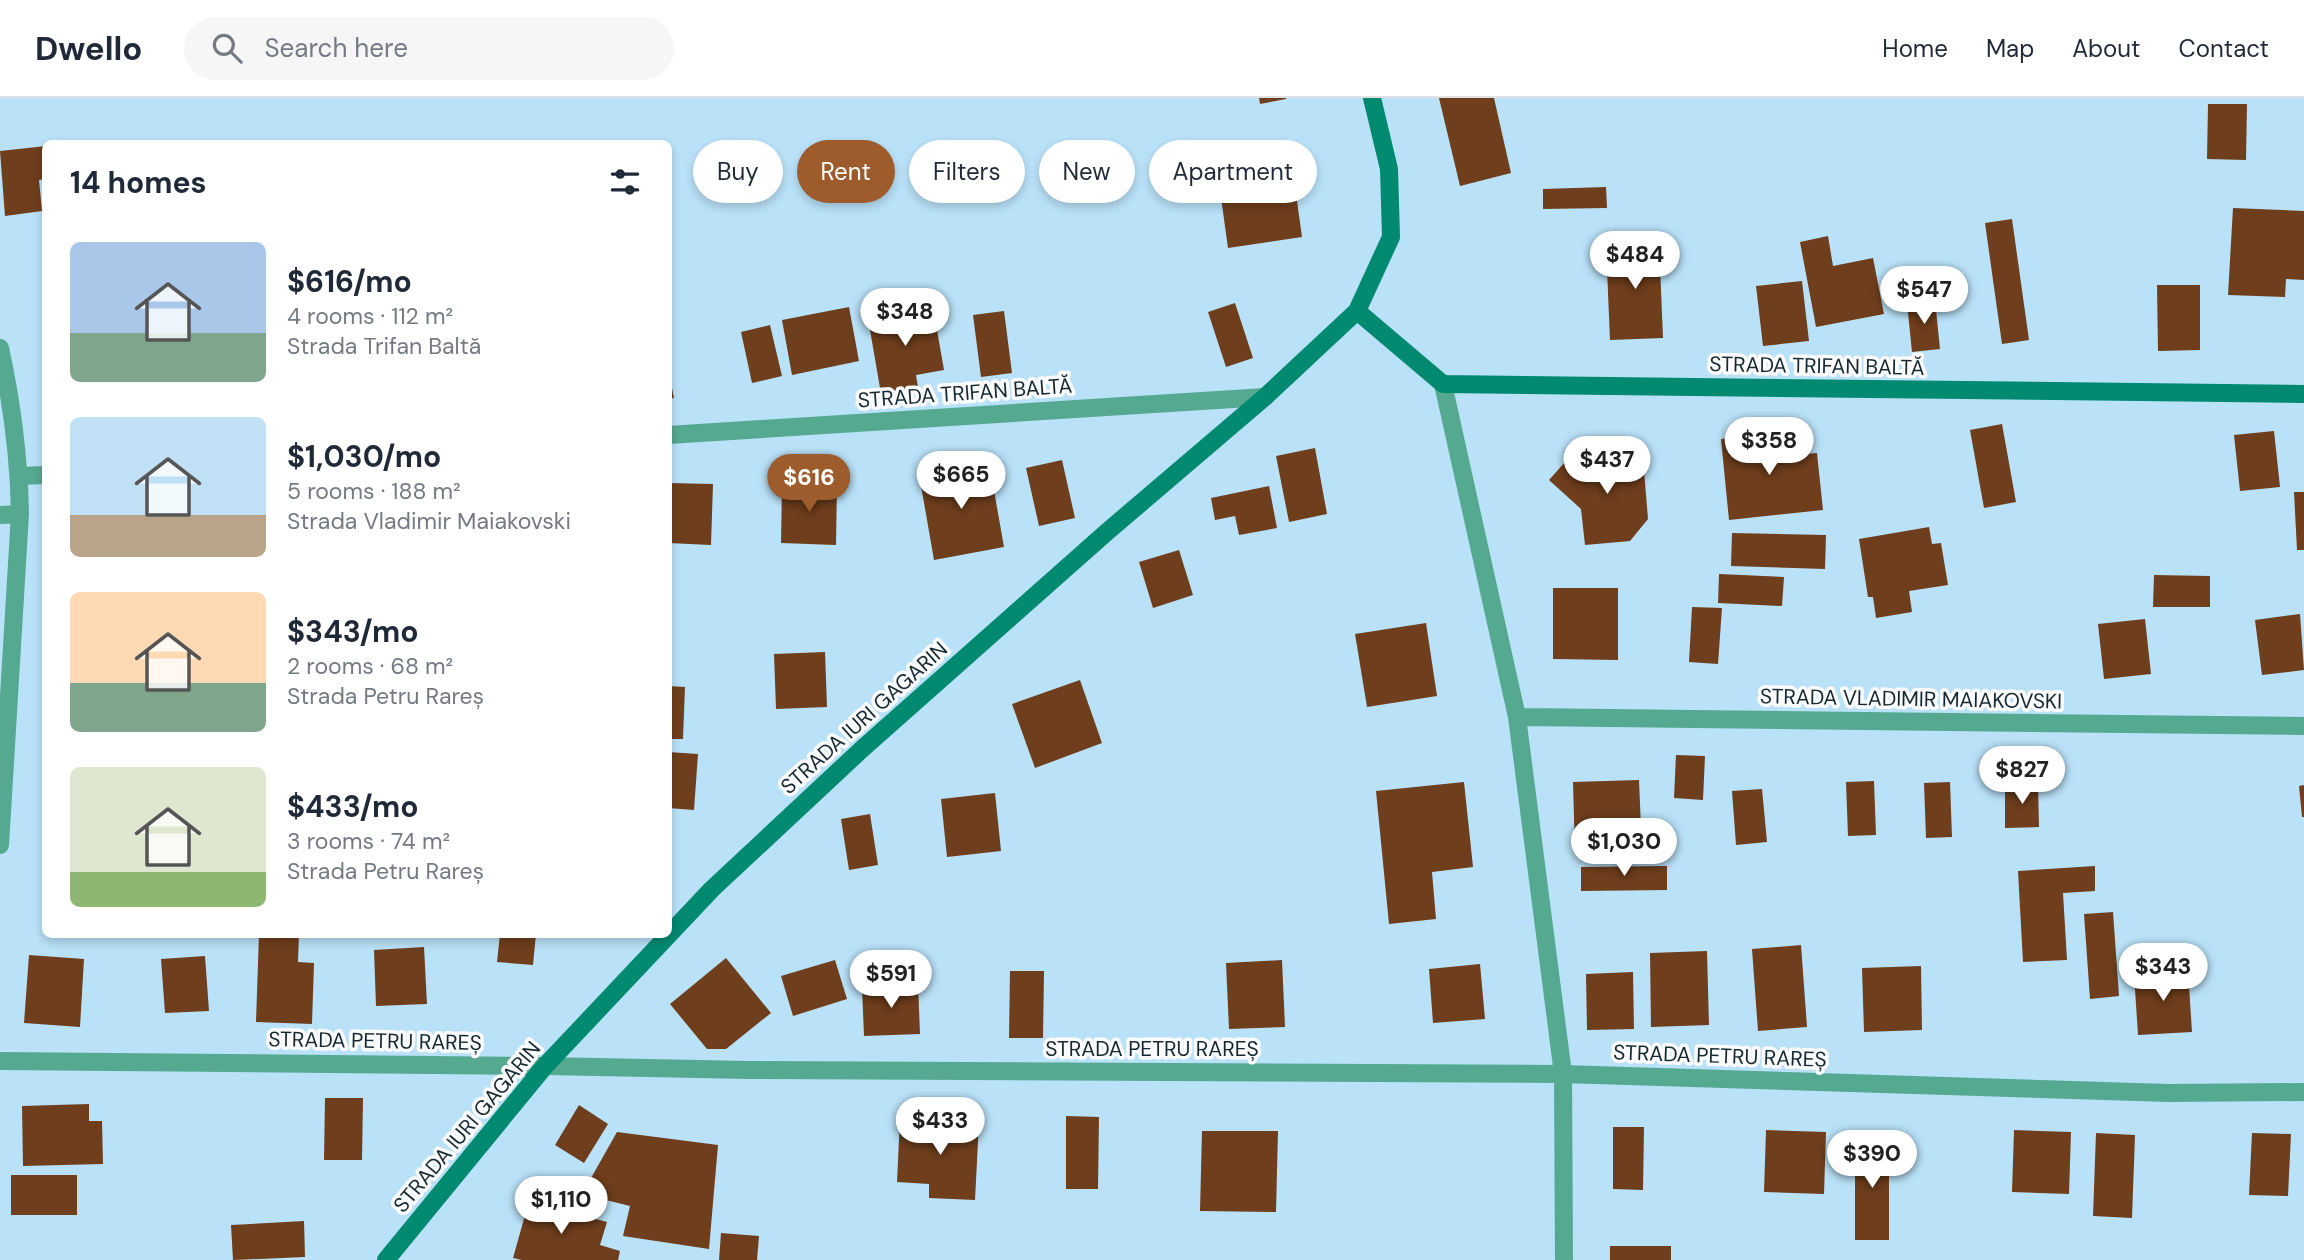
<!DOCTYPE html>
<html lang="en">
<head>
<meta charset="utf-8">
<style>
	body { margin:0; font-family:"DM Sans",sans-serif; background:#f6f6f7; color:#1f2937; height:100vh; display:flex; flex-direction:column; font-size:26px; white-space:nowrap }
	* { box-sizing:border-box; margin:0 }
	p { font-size:23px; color:#747a83 }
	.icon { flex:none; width:38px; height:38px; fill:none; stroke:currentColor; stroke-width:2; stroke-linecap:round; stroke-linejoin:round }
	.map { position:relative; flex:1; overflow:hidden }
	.drawer { position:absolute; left:42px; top:42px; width:630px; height:798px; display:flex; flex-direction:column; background:#fff; border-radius:10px; box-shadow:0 4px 10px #0003 }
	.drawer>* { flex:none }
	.hud { position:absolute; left:693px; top:42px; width:665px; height:63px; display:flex; gap:14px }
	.price { position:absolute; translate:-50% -60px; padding:0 16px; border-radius:24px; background:#fff; color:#222; font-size:23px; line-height:46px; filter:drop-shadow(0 2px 4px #0008) }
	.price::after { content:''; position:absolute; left:50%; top:42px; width:21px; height:16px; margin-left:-10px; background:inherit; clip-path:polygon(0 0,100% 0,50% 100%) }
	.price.on { background:#9e5b2b; color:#fff }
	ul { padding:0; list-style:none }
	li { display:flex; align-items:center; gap:21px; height:175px; padding:0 28px }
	li span { display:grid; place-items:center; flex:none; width:196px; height:140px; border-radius:10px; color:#555 }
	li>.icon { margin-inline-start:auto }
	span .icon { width:84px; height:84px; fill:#fffc; stroke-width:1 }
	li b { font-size:30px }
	h2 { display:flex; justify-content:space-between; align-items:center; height:84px; padding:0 28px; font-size:30px }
	.chip { padding:0 24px; border-radius:32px; background:#fff; box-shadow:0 4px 10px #0003; font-size:24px; line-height:63px }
	.chip.on { background:#9e5b2b; color:#fff }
	header { display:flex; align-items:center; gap:42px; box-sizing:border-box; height:98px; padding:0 35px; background:#fff; border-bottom:2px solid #e0e1e3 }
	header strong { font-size:33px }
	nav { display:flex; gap:38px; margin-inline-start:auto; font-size:24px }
	.search { width:490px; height:63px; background:#f6f6f7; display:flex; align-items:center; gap:18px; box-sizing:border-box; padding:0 24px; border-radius:38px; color:#747a83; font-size:26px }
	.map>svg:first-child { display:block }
</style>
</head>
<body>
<header>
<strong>Dwello</strong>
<div class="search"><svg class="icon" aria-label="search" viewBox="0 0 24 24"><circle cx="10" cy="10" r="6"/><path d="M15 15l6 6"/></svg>Search here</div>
<nav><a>Home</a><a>Map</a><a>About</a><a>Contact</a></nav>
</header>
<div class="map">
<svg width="2304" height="1162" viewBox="0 0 2304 1162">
	<rect width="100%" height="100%" fill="#b9e1f8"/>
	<!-- building -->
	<path fill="#6f3e1c" d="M1259,0H1286V1L1260,6Z
		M1439,0H1494L1511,75L1460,88Z
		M2208,6H2247L2246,62L2207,61Z
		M46,48V81L39,82L42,113L5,118L0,53Z
		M1293,74L1302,139L1228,150L1219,85Z
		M1606,89L1607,110L1543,111V91Z
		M2233,110L2304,113V182L2286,181L2285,199L2228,197Z
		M2012,121L2029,242L2002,246L1985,125Z
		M1828,138L1833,168L1873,160L1884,216L1816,229L1800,144Z
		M1659,144L1663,240L1610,242L1606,147Z
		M1802,183L1809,243L1763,248L1756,188Z
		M2157,187H2200V252L2158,253Z
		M1935,202L1940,251L1912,254L1907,205Z
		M1235,205L1253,260L1226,269L1208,214Z
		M849,209L859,263L792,277L782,222Z
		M933,209L944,272L916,277L918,289L881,296L868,220Z
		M1004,213L1012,275L981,279L973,217Z
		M770,227L782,278L752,285L741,234Z
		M668,270L674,300L668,301Z
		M2002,326L2016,404L1984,410L1970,332Z
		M1793,333L1795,357L1817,355L1823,412L1729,422L1721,341Z
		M2274,333L2280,389L2240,393L2234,337Z
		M1642,348L1648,421L1630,443L1585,447L1581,411L1549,382L1573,355L1606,384L1613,383L1611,351Z
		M1315,350L1327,416L1289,424L1276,358Z
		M1062,362L1075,420L1039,428L1026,370Z
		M989,364L1004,449L934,462L919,376Z
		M668,385L713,386L711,447L668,445Z
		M782,385L837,386L836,447L781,445Z
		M1269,388L1277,430L1239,437L1235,418L1215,422L1211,400Z
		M2294,394H2304V452H2297Z
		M1929,429L1932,446L1941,445L1948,487L1909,493L1912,514L1876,520L1873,499H1868L1859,441Z
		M1732,435L1826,437L1825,471L1731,468Z
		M1179,452L1193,497L1153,510L1139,464Z
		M1719,476L1784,479L1782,508L1718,505Z
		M2154,477L2210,478V509H2153Z
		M1553,490H1618V562L1553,561Z
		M1692,509L1722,510L1718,566L1689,564Z
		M2300,516L2304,572L2262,577L2255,522Z
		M2145,521L2151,576L2104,581L2098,526Z
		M1426,525L1437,598L1367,609L1355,536Z
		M825,554L827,609L776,611L774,556Z
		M1080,582L1102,645L1035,670L1012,606Z
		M668,588L685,589L683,641H668Z
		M668,654L698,656L694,712L668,710Z
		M1676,657L1705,658L1703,702L1674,700Z
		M1639,682L1642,753L1575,756L1573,684Z
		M1874,683L1876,737L1848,738L1846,684Z
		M1464,684L1473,769L1432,774L1436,821L1389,826L1376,693Z
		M1950,684L1952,739L1926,740L1924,685Z
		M2005,686H2038L2039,729L2005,730Z
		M2304,687V719H2302L2299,688Z
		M1762,691L1767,744L1736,747L1732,693Z
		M995,695L1001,753L947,759L941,701Z
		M870,716L878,767L849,772L841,721Z
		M1667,768V792L1581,793V769Z
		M2095,768V793L2063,795L2067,862L2023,864L2018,773Z
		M2113,814L2119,898L2090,901L2084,816Z
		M259,836H299L298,864L314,865L312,926L256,924Z
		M500,836H536L533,867L497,864Z
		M1801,847L1807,929L1758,933L1752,851Z
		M424,849L427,906L376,908L374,852Z
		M1707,853L1709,927L1651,929L1650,855Z
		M29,857L84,861L80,929L24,925Z
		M205,858L209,913L165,915L161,861Z
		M726,860L771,915L726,951H707L670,906Z
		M835,862L847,901L793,918L781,878Z
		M1282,862L1285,929L1229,931L1226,865Z
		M1480,866L1485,921L1433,925L1429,871Z
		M1921,868L1922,932L1864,934L1862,870Z
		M2188,872L2192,934L2138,937L2134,876Z
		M1010,873H1044L1043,940H1009Z
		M1633,874L1634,931L1587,932L1586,876Z
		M918,886L920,936L864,938L862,889Z
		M325,1000H363L362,1062H324Z
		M89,1006V1023H102L103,1066L23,1068L22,1008Z
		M579,1007L608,1026L584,1065L555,1047Z
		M1066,1018L1099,1019L1098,1091H1066Z
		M900,1020L979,1024L975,1102L929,1100V1086L897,1084Z
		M1613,1029H1644L1643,1092L1613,1091Z
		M1766,1032L1826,1034L1824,1096L1764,1094Z
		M2014,1032L2071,1034L2069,1096L2012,1094Z
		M1202,1033H1278L1276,1114L1200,1113Z
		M617,1034L718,1047L709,1151L623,1138L630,1108L582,1096Z
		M2096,1035L2135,1037L2132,1120L2093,1118Z
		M2252,1035L2291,1036L2288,1098L2249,1097Z
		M1855,1041H1889V1142H1855Z
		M11,1077H77V1117H11Z
		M529,1103L607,1124L600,1147L620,1153L618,1162H522L513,1160Z
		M304,1123L305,1159L233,1162L231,1127Z
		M721,1135L759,1138L757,1162H719Z
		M1610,1148H1671V1162H1610Z"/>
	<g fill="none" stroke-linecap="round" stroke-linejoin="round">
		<!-- street -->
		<path stroke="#55a991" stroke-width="18" d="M0,250C12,305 19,360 20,416L0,747
			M1443,286L1517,619L1563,976L1564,1162
			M668,337L1265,299
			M19,378L46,377
			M0,417L20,416
			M1517,619L2304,628
			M0,963L545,968L749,972L1563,976L2168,995L2304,994"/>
		<!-- secondary -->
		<path stroke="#018a70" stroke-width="18" d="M1357,213L1443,286L2304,296
			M386,1162L545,968L712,791L862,651L1108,433L1265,299L1357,213L1391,139L1389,71L1372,0"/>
	</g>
	<g text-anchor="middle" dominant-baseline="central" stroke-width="7" stroke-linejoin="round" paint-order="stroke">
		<!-- street labels -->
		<g font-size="21" fill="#132832" stroke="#fbfbfb">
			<text transform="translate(1817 268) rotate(1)">STRADA TRIFAN BALTĂ</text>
			<text transform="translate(965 295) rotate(-4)">STRADA TRIFAN BALTĂ</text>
			<text transform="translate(1911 601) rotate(1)">STRADA VLADIMIR MAIAKOVSKI</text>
			<text transform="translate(864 620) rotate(-42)">STRADA IURI GAGARIN</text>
			<text transform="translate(375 943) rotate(1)">STRADA PETRU RAREȘ</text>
			<text x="1152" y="951">STRADA PETRU RAREȘ</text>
			<text transform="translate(1720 958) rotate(2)">STRADA PETRU RAREȘ</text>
			<text transform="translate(467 1029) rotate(-50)">STRADA IURI GAGARIN</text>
		</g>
	</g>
</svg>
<b class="price" style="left:1635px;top:193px">$484</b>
<b class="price" style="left:1924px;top:228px">$547</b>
<b class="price" style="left:905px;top:250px">$348</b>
<b class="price" style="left:1769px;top:379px">$358</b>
<b class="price" style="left:1607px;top:398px">$437</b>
<b class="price" style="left:961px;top:413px">$665</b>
<b class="price on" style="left:809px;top:416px">$616</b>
<b class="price" style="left:2022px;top:708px">$827</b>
<b class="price" style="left:1624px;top:780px">$1,030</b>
<b class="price" style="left:2163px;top:905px">$343</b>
<b class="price" style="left:891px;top:912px">$591</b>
<b class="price" style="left:940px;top:1059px">$433</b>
<b class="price" style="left:1872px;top:1092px">$390</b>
<b class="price" style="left:561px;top:1138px">$1,110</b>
<div class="hud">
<a class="chip">Buy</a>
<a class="chip on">Rent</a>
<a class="chip">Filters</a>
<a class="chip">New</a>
<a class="chip">Apartment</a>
</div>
<section class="drawer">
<h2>14 homes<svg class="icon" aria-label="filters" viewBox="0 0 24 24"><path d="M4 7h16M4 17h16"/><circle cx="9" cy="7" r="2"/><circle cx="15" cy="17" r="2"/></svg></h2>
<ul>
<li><span style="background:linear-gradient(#a9c7e8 65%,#7fa58c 0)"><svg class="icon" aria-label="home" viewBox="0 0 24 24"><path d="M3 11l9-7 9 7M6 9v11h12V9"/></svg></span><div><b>$616/mo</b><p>4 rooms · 112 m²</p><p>Strada Trifan Baltă</p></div></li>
<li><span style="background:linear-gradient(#bfe0f5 70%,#b9a48a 0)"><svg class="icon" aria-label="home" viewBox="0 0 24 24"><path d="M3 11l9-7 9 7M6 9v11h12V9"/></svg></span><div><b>$1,030/mo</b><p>5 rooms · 188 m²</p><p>Strada Vladimir Maiakovski</p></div></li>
<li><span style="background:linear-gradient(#ffd9b3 65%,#7fa58c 0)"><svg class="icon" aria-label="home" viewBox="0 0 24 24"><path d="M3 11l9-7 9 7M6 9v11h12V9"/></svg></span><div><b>$343/mo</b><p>2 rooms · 68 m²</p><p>Strada Petru Rareș</p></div></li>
<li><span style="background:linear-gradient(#dfe7d0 75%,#8fb573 0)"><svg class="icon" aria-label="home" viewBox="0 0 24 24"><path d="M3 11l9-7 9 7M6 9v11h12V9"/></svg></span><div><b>$433/mo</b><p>3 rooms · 74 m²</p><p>Strada Petru Rareș</p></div></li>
</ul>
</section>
</div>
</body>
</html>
